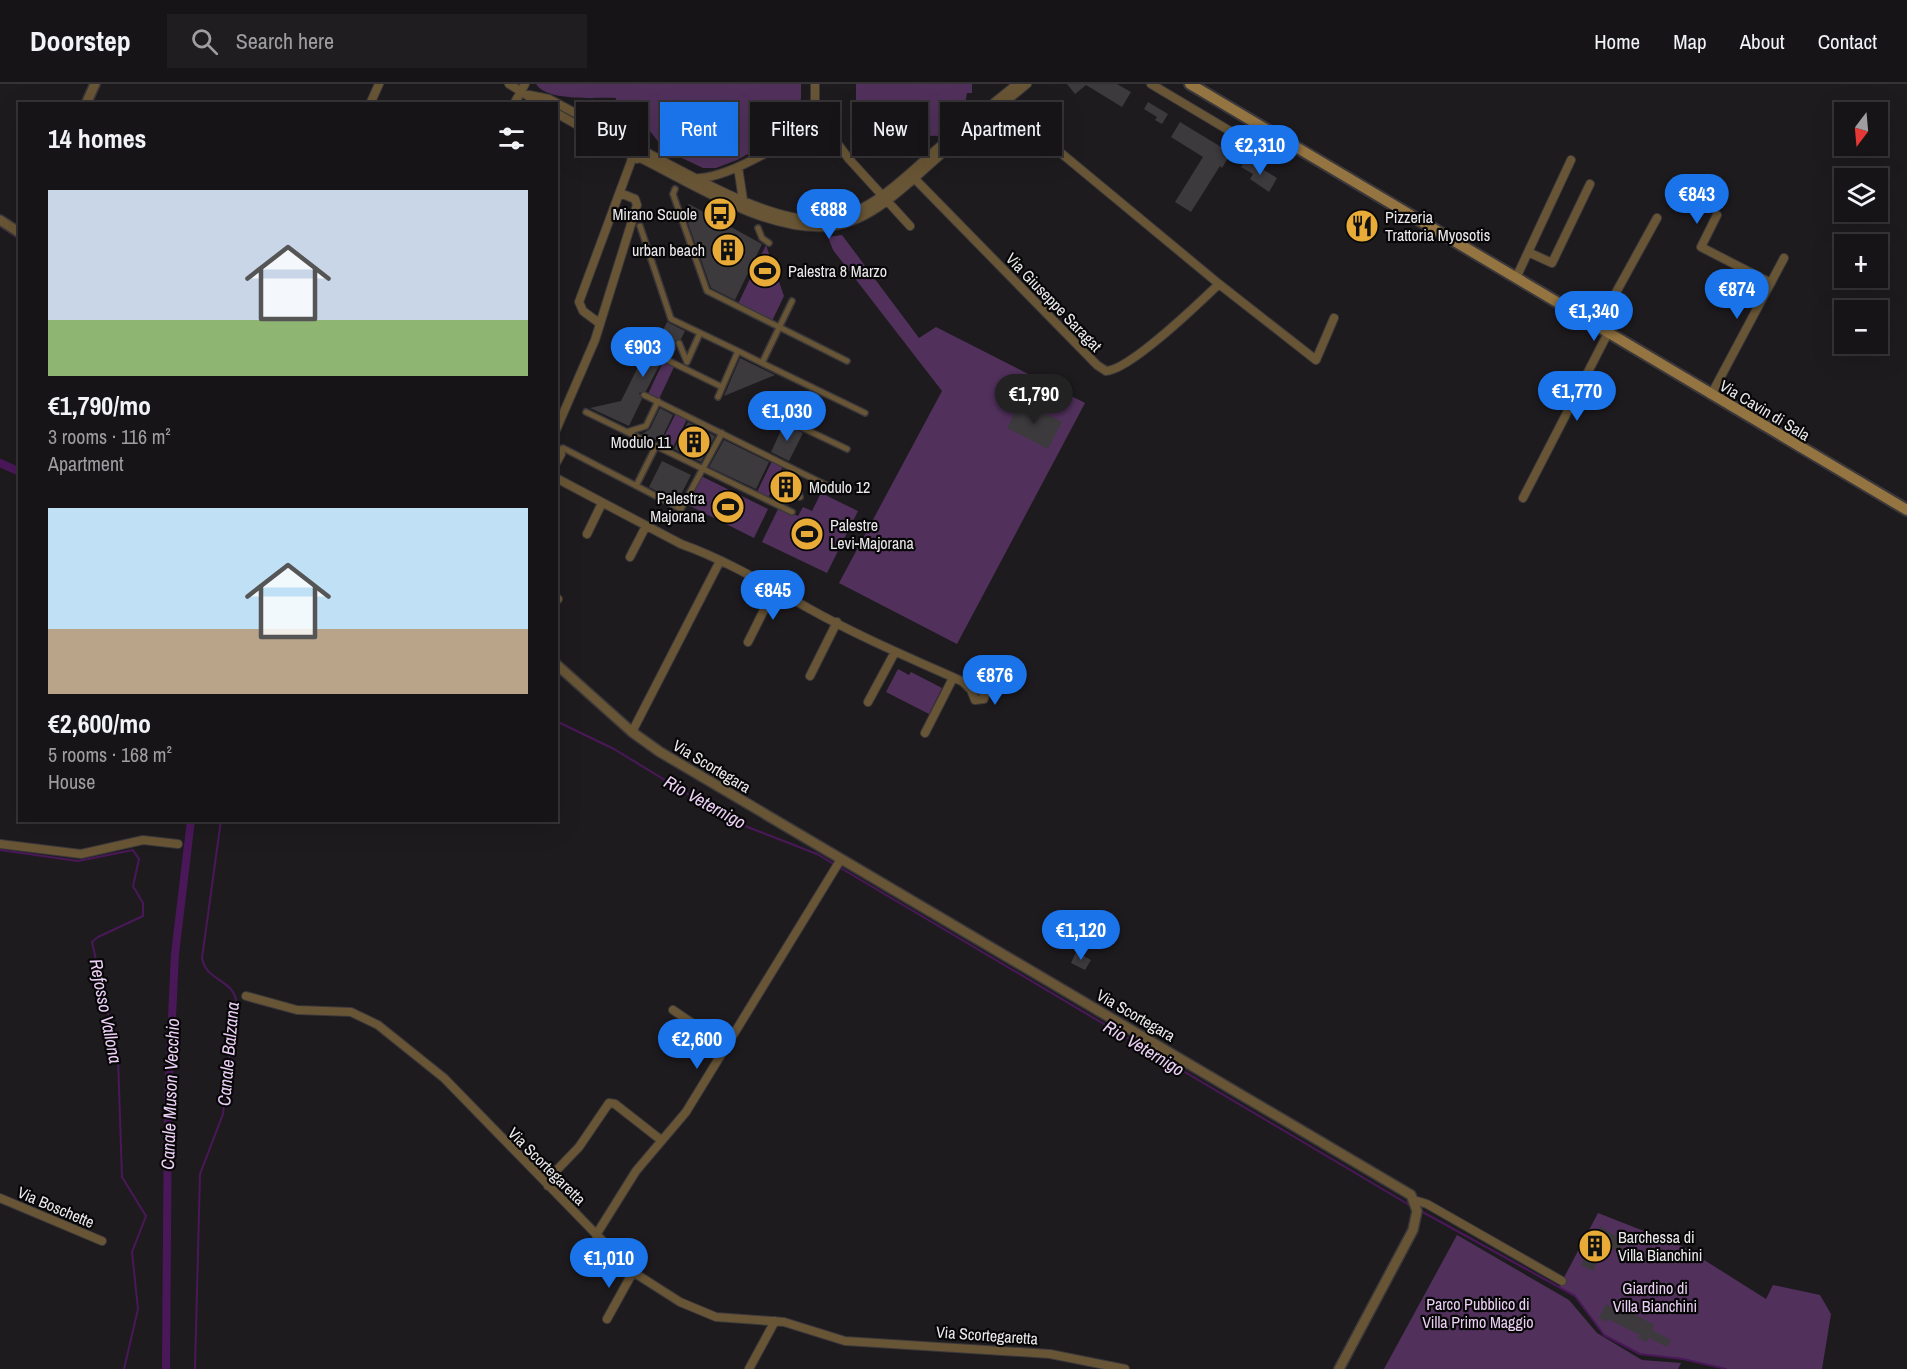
<!DOCTYPE html>
<html lang="en">
<head>
<meta charset="utf-8">
<style>
	body { margin:0; font-family:"Archivo Narrow",sans-serif; background:#1f1d20; color:#f1f3f6; height:100vh; display:flex; flex-direction:column; font-size:22px; white-space:nowrap }
	* { box-sizing:border-box; margin:0 }
	p { font-size:20px; color:#9e9ea1 }
	.icon { flex:none; width:33px; height:33px; fill:none; stroke:currentColor; stroke-width:2; stroke-linecap:round; stroke-linejoin:round }
	.map { position:relative; flex:1; overflow:hidden }
	.details { position:absolute; left:18px; top:18px; width:540px; height:720px; display:flex; flex-direction:column; background:#161417; border-radius:0px; box-shadow:0 6px 24px #0002,0 0 0 2px #353336 }
	.details>* { flex:none }
	.banner { position:absolute; left:576px; top:18px; width:570px; height:54px; display:flex; gap:12px }
	.needle { width:39px; rotate:196deg }
	.tools { position:absolute; left:1834px; top:18px; display:grid; gap:12px }
	.tools a { display:grid; place-items:center; width:54px; height:54px; border-radius:0px; background:#161417; box-shadow:0 6px 24px #0002,0 0 0 2px #353336; font-size:30px }
	.price { position:absolute; translate:-50% -51px; padding:0 14px; border-radius:21px; background:#1a73e8; color:#fff; font-size:20px; line-height:39px; filter:drop-shadow(0 2px 3px #0008) }
	.price::after { content:''; position:absolute; left:50%; top:36px; width:18px; height:14px; margin-left:-9px; background:inherit; clip-path:polygon(0 0,100% 0,50% 100%) }
	.price.on { background:#222; color:#fff }
	ul { padding:0; list-style:none }
	li { display:grid; align-content:center; gap:12px; height:318px; padding:0 30px }
	li span { display:grid; place-items:center; height:186px; border-radius:0px; color:#555 }
	li>.icon { margin-inline-start:auto }
	span .icon { width:108px; height:108px; fill:#fffc; stroke-width:1 }
	li b { font-size:26px }
	h2 { display:flex; justify-content:space-between; align-items:center; height:72px; padding:0 30px; font-size:26px }
	.pill { padding:0 21px; border-radius:0px; background:#161417; box-shadow:0 6px 24px #0002,0 0 0 2px #353336; font-size:21px; line-height:54px }
	.pill.on { background:#1a73e8; color:#fff }
	header { display:flex; align-items:center; gap:36px; box-sizing:border-box; height:84px; padding:0 30px; background:#161417; border-bottom:2px solid #353336 }
	header strong { font-size:28px }
	nav { display:flex; gap:33px; margin-inline-start:auto; font-size:21px }
	.search { width:420px; height:54px; background:#1f1d20; display:flex; align-items:center; gap:15px; box-sizing:border-box; padding:0 21px; border-radius:0px; color:#9e9ea1; font-size:22px }
	.map>svg:first-child { display:block }
</style>
</head>
<body>
<header>
<strong>Doorstep</strong>
<div class="search"><svg class="icon" aria-label="search" viewBox="0 0 24 24"><circle cx="10" cy="10" r="6"/><path d="M15 15l6 6"/></svg>Search here</div>
<nav><a>Home</a><a>Map</a><a>About</a><a>Contact</a></nav>
</header>
<div class="map">
<svg width="1907" height="1285" viewBox="0 0 1907 1285">
	<rect width="100%" height="100%" fill="#1e1b1f"/>
	<!-- green -->
	<path fill="#51315c" d="M536,0H801V15L795,21L790,42L785,49L737,76L716,84H703L665,66L645,41L616,39V14C596,13 547,18 536,0Z
		M856,0H972V9H967L962,37L943,52L876,51L865,50L856,43Z
		M842,151L919,254L936,243L1085,319L957,560L839,499L942,307L833,166L828,153Z
		M766,161L784,212L772,237L738,220Z
		M663,278L674,283L659,315L648,310Z
		M676,329L687,335L671,367L660,361Z
		M772,377L783,382L768,414L757,408Z
		M701,392L768,425L754,454L688,421Z
		M821,409L858,427L827,489L762,458L779,423L798,432L803,423L812,427Z
		M898,585L909,591L911,588L942,604L929,630L886,608Z
		M1598,1129L1682,1162L1766,1215L1773,1201L1820,1211L1831,1230L1822,1285H1726L1683,1275L1640,1270L1604,1251L1575,1212L1559,1203Z
		M1457,1151L1569,1216L1597,1249L1642,1276L1681,1279L1678,1285H1384Z"/>
	<g fill="none" stroke-linecap="round" stroke-linejoin="round">
		<!-- stream -->
		<path stroke="#4a1859" stroke-width="2" d="M0,142L19,155
			M556,637L614,665L732,737L817,770L1411,1122
			M0,766L78,777L133,766L139,775L133,802L143,819V832L98,853L92,858L118,974L122,1093L146,1132L132,1168L138,1225L124,1285
			M1419,1126L1575,1212L1604,1251L1640,1270L1683,1275L1726,1285
			M195,1285L200,1090L223,1030L236,916C232,895 206,897 202,874L221,736"/>
		<!-- canal -->
		<path stroke="#4a1859" stroke-width="8" d="M0,379L20,388
			M166,1285L168,1017L175,870L191,736"/>
	</g>
	<!-- building -->
	<path fill="#3d3a3e" d="M1067,0H1117L1131,8L1122,23L1086,1L1075,10Z
		M1148,18L1168,30L1162,40L1155,36L1157,33L1144,25Z
		M1180,38L1231,69L1222,84L1220,82L1191,128L1175,118L1203,73L1171,53Z
		M1246,75L1277,94L1269,108L1250,95L1253,90L1241,83Z
		M689,120L762,160L735,216L711,204L684,128Z
		M667,238L685,247L681,255L675,257L676,265L672,273L663,269L659,271L661,278L646,307L639,309L642,315L629,342L590,324L621,317L645,269L651,272Z
		M740,274L775,291L724,312Z
		M1021,317L1062,338L1048,365L1007,344Z
		M660,324L673,331L660,358L642,350L650,345Z
		M688,338L715,352L701,378L674,365Z
		M784,340L803,349L789,377L771,368Z
		M724,356L769,378L756,405L709,383Z
		M662,377L691,391L677,418L649,403Z
		M783,385L801,394L793,400L794,409L788,421L771,412Z
		M1076,868L1091,876L1085,886L1071,879Z
		M1600,1142L1625,1158L1620,1168L1605,1161L1593,1187L1581,1181L1587,1169L1583,1167L1591,1148L1596,1150Z
		M1606,1220L1620,1228L1622,1223L1654,1241L1652,1246L1671,1256L1667,1263L1649,1254L1646,1258L1638,1254L1640,1251L1608,1235L1606,1238L1599,1234Z"/>
	<g fill="none" stroke-linecap="round" stroke-linejoin="round">
		<defs>
			<path id="pedestrian" d="M675,105L673,110L707,207L847,277
				M640,142L671,235L738,267
				M758,144L762,154L769,159
				M679,259L687,278L700,249
				M663,274L722,303
				M762,279L865,329
				M644,311L826,401
				M718,313L738,267L762,279L792,217
				M586,328L792,428
				M786,336L847,365
				M627,348L646,342L658,317
				M560,367L563,364L681,425L722,349
				M637,400L656,362
				M797,402L800,413"/>
			<path id="minor" d="M509,0L541,20
				M815,0V26L819,35L849,75L910,142
				M1151,0L1277,75
				M529,11L549,15L631,59L640,60L644,67C690,91 769,138 821,136C868,134 906,91 939,63C965,42 991,21 1017,0
				M997,16L1219,200L1316,276L1334,234
				M370,20L379,0
				M514,20L525,0
				M556,29L637,75
				M640,74C693,100 765,147 826,143C872,140 910,97 943,69C971,46 999,23 1027,0
				M738,83L743,116
				M912,92L1097,281L1106,287C1130,286 1199,219 1219,200
				M700,94C733,92 792,55 819,35
				M1717,131L1701,163L1771,199
				M1528,168L1552,179L1590,100
				M1516,194L1571,76
				M599,239L583,227L579,218L632,75
				M1597,243L1657,134
				M1711,311L1784,174
				M556,346L595,256L637,121L635,115L620,109
				M556,363L561,370L556,379
				M556,394L681,460C726,476 767,501 808,524C863,555 922,579 979,605L985,610L984,615L975,616L971,606L964,599
				M1523,414L1608,249
				M587,450L602,419
				M630,473L646,442
				M556,517L558,515
				M748,558L775,504
				M810,592L837,538
				M868,618L895,568
				M632,648L720,477
				M925,649L953,594
				M0,760L81,770L143,756L178,760
				M246,912L297,926L351,928L378,941L444,994L633,1188L680,1218L716,1233L784,1238L845,1257L1050,1270L1125,1285
				M673,926L727,963
				M548,1102L553,1090L579,1063L609,1019L615,1020L661,1056
				M0,1114L102,1157
				M1414,1116L1427,1120L1562,1197
				M596,1151L636,1087L686,1028L841,775
				M607,1235L633,1188
				M749,1285L775,1237"/>
			<path id="tertiary" d="M86,20L95,0
				M0,136L20,149
				M556,580L632,648L660,668L1411,1111L1417,1127L1413,1146L1339,1285"/>
			<path id="secondary" d="M1190,0L1907,426"/>
		</defs>
		<!-- pedestrian casing -->
		<use href="#pedestrian" stroke="#3b383c" stroke-width="8"/>
		<!-- minor casing -->
		<use href="#minor" stroke="#3b383c" stroke-width="10"/>
		<!-- tertiary casing -->
		<use href="#tertiary" stroke="#3b383c" stroke-width="12"/>
		<!-- secondary casing -->
		<use href="#secondary" stroke="#3b383c" stroke-width="14"/>
		<!-- pedestrian -->
		<use href="#pedestrian" stroke="#685535" stroke-width="5"/>
		<!-- minor -->
		<use href="#minor" stroke="#685535" stroke-width="8"/>
		<!-- tertiary -->
		<use href="#tertiary" stroke="#685535" stroke-width="9"/>
		<!-- secondary -->
		<use href="#secondary" stroke="#947440" stroke-width="10"/>
	</g>
	<!-- icons -->
	<defs>
		<symbol id="bus-disc" viewBox="-11 -11 22 22"><circle r="9.5" fill="#e8ab37" stroke="#080708"/><path d="M-5-6H5V4H4V6H2V4H-2V6H-4V4H-5ZM-3.5-4V0h7V-4ZM-3.5 1.2v1.5H-2V1.2ZM2 1.2v1.5H3.5V1.2Z" fill="#111"/></symbol>
		<symbol id="restaurant-disc" viewBox="-11 -11 22 22"><circle r="9.5" fill="#e8ab37" stroke="#080708"/><path d="M-5-6h1v4h1v-4h1v4h1v-4h1v5L-1.5 .5V6h-2V.5L-5-1ZM5-6V6H3V1.5H1.5Q1.5-4 5-6Z" fill="#111"/></symbol>
		<symbol id="building-disc" viewBox="-11 -11 22 22"><circle r="9.5" fill="#e8ab37" stroke="#080708"/><path d="M-4-6H4V6H1V3H-1V6H-4ZM-2.5-4.3h1.7v1.8h-1.7ZM.8-4.3h1.7v1.8H.8ZM-2.5-1h1.7V.8h-1.7ZM.8-1h1.7V.8H.8Z" fill="#111"/></symbol>
		<symbol id="stadium-disc" viewBox="-11 -11 22 22"><circle r="9.5" fill="#e8ab37" stroke="#080708"/><path d="M0-5a6.5 5 0 1 0 0 10a6.5 5 0 1 0 0-10ZM-3.5-1.8h7v3.6h-7Z" fill="#111"/></symbol>
	</defs>
	<g fill-rule="evenodd">
		<use href="#bus-disc" x="701" y="111" width="38" height="38"/>
		<use href="#restaurant-disc" x="1343" y="123" width="38" height="38"/>
		<use href="#building-disc" x="709" y="147" width="38" height="38"/>
		<use href="#stadium-disc" x="746" y="168" width="38" height="38"/>
		<use href="#building-disc" x="675" y="339" width="38" height="38"/>
		<use href="#building-disc" x="767" y="384" width="38" height="38"/>
		<use href="#stadium-disc" x="709" y="404" width="38" height="38"/>
		<use href="#stadium-disc" x="788" y="431" width="38" height="38"/>
		<use href="#building-disc" x="1576" y="1143" width="38" height="38"/>
	</g>
	<g text-anchor="middle" dominant-baseline="central" stroke-width="4.5" stroke-linejoin="round" paint-order="stroke">
		<!-- poi labels -->
		<g font-size="16" fill="#ebe9eb" stroke="#080708" text-anchor="start">
			<text x="697" y="130" text-anchor="end">Mirano Scuole</text>
			<text x="1385" y="133">Pizzeria<tspan x="1385" dy="18">Trattoria Myosotis</tspan></text>
			<text x="705" y="166" text-anchor="end">urban beach</text>
			<text x="788" y="187">Palestra 8 Marzo</text>
			<text x="671" y="358" text-anchor="end">Modulo 11</text>
			<text x="809" y="403">Modulo 12</text>
			<text x="705" y="414" text-anchor="end">Palestra<tspan x="705" dy="18">Majorana</tspan></text>
			<text x="830" y="441">Palestre<tspan x="830" dy="18">Levi-Majorana</tspan></text>
			<text x="1618" y="1153">Barchessa di<tspan x="1618" dy="18">Villa Bianchini</tspan></text>
		</g>
		<!-- street labels -->
		<g font-size="16" fill="#ebe9eb" stroke="#080708">
			<text transform="translate(1054 218) rotate(46)">Via Giuseppe Saragat</text>
			<text transform="translate(1765 326) rotate(31)">Via Cavin di Sala</text>
			<text transform="translate(712 682) rotate(31)">Via Scortegara</text>
			<text transform="translate(1136 931) rotate(30)">Via Scortegara</text>
			<text transform="translate(547 1082) rotate(45)">Via Scortegaretta</text>
			<text transform="translate(56 1123) rotate(23)">Via Boschette</text>
			<text transform="translate(987 1251) rotate(4)">Via Scortegaretta</text>
		</g>
		<!-- park labels -->
		<g font-size="16" fill="#eacef3" stroke="#080708">
			<text x="1655" y="1204">Giardino di<tspan x="1655" dy="18">Villa Bianchini</tspan></text>
			<text x="1478" y="1220">Parco Pubblico di<tspan x="1478" dy="18">Villa Primo Maggio</tspan></text>
		</g>
		<!-- water labels -->
		<g font-size="18" font-style="italic" fill="#ecd0f6" stroke="#080708">
			<text transform="translate(705 718) rotate(29)">Rio Veternigo</text>
			<text transform="translate(106 927) rotate(79)">Refosso Vallona</text>
			<text transform="translate(1144 964) rotate(31)">Rio Veternigo</text>
			<text transform="translate(228 970) rotate(-85)">Canale Balzana</text>
			<text transform="translate(170 1010) rotate(-88)">Canale Muson Vecchio</text>
		</g>
	</g>
</svg>
<div class="tools">
<a><svg class="needle" viewBox="-14 -14 28 28"><path d="M0-13l5 13h-10z" fill="#e53935"/><path d="M0 13l5-13h-10z" fill="#9e9ea1"/></svg></a>
<a><svg class="icon" aria-label="layers" viewBox="0 0 24 24"><path d="M12 4l9 5-9 5-9-5zM3 14l9 5 9-5"/></svg></a>
<a>+</a>
<a>−</a>
</div>
<b class="price" style="left:1260px;top:92px">€2,310</b>
<b class="price" style="left:1697px;top:141px">€843</b>
<b class="price" style="left:829px;top:156px">€888</b>
<b class="price" style="left:1737px;top:236px">€874</b>
<b class="price" style="left:1594px;top:258px">€1,340</b>
<b class="price" style="left:643px;top:294px">€903</b>
<b class="price" style="left:1577px;top:338px">€1,770</b>
<b class="price on" style="left:1034px;top:341px">€1,790</b>
<b class="price" style="left:787px;top:358px">€1,030</b>
<b class="price" style="left:773px;top:537px">€845</b>
<b class="price" style="left:995px;top:622px">€876</b>
<b class="price" style="left:1081px;top:877px">€1,120</b>
<b class="price" style="left:697px;top:986px">€2,600</b>
<b class="price" style="left:609px;top:1205px">€1,010</b>
<div class="banner">
<a class="pill">Buy</a>
<a class="pill on">Rent</a>
<a class="pill">Filters</a>
<a class="pill">New</a>
<a class="pill">Apartment</a>
</div>
<section class="details">
<h2>14 homes<svg class="icon" aria-label="filters" viewBox="0 0 24 24"><path d="M4 7h16M4 17h16"/><circle cx="9" cy="7" r="2"/><circle cx="15" cy="17" r="2"/></svg></h2>
<ul>
<li><span style="background:linear-gradient(#c9d6e8 70%,#8fb573 0)"><svg class="icon" aria-label="home" viewBox="0 0 24 24"><path d="M3 11l9-7 9 7M6 9v11h12V9"/></svg></span><div><b>€1,790/mo</b><p>3 rooms · 116 m²</p><p>Apartment</p></div></li>
<li><span style="background:linear-gradient(#bfe0f5 65%,#b9a48a 0)"><svg class="icon" aria-label="home" viewBox="0 0 24 24"><path d="M3 11l9-7 9 7M6 9v11h12V9"/></svg></span><div><b>€2,600/mo</b><p>5 rooms · 168 m²</p><p>House</p></div></li>
</ul>
</section>
</div>
</body>
</html>
